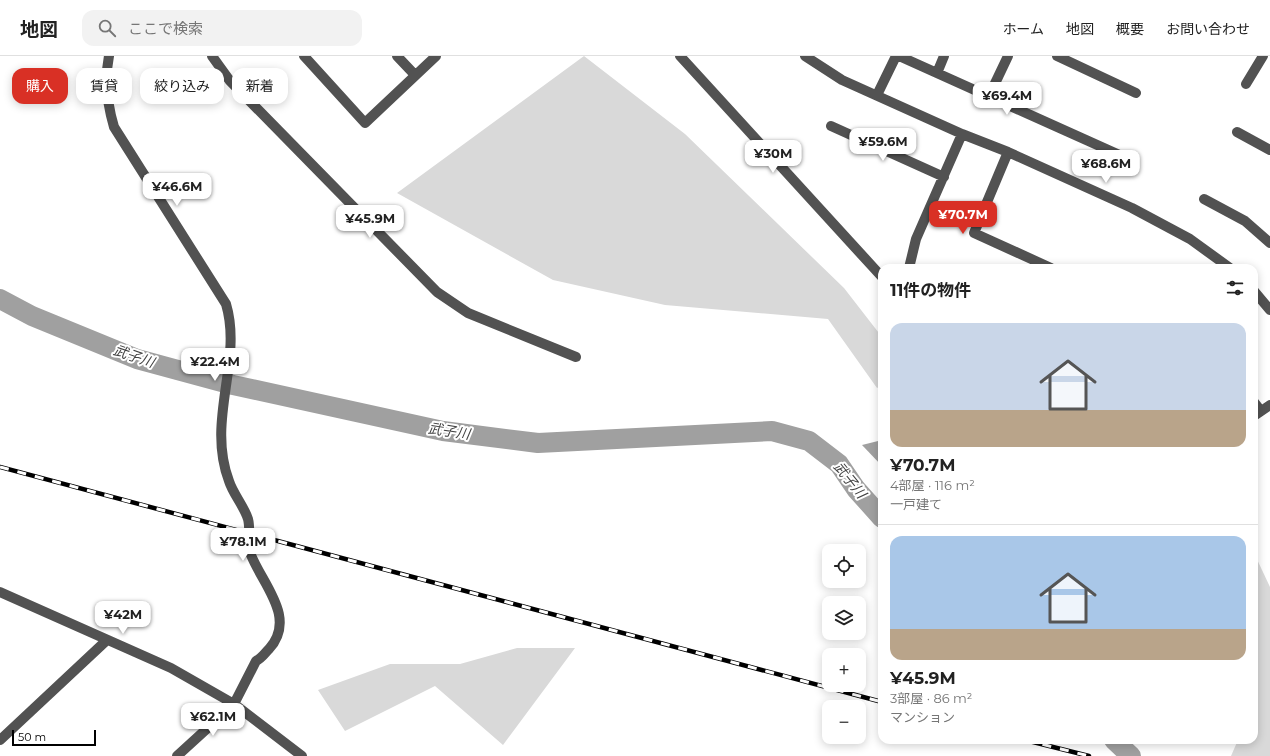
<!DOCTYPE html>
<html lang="ja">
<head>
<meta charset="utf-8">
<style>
	body { margin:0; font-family:Montserrat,"Noto Sans JP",sans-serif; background:#f2f2f2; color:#222; height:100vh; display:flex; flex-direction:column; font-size:15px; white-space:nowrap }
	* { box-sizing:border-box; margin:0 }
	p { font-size:13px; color:#767676 }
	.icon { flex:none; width:22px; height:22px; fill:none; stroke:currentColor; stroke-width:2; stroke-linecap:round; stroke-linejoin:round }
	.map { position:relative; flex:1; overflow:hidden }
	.sheet { position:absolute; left:878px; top:208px; width:380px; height:480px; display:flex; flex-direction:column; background:#fff; border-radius:12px; box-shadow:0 2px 10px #0003 }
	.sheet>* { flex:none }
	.hud { position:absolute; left:12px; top:12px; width:380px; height:36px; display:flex; gap:8px }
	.fabs { position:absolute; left:822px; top:488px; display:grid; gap:8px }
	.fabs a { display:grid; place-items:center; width:44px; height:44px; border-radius:8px; background:#fff; box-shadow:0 2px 10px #0003; font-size:20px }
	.scale { position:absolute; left:12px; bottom:10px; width:84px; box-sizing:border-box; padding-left:4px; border:2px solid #000; border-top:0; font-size:11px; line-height:14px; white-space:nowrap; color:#000; -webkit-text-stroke:3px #fff; paint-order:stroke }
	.price { position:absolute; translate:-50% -34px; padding:0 9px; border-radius:8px; background:#fff; color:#222; font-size:13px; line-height:26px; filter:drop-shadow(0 1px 2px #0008) }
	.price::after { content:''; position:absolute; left:50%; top:24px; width:12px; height:9px; margin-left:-6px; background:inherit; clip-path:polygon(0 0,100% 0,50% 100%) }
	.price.on { background:#d93025; color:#fff }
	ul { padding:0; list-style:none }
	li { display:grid; align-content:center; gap:8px; height:212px; padding:0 12px }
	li+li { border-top:1px solid #e0e0e0 }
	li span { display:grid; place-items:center; height:124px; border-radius:12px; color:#555 }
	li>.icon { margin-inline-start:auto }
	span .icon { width:72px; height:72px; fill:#fffc; stroke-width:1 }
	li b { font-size:17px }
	h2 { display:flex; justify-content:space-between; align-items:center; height:48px; padding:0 12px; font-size:17px }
	.chip { padding:0 14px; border-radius:12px; background:#fff; box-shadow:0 2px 10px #0003; font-size:14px; line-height:36px }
	.chip.on { background:#d93025; color:#fff }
	header { display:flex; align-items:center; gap:24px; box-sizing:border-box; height:56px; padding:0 20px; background:#fff; border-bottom:1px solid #e0e0e0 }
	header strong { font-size:19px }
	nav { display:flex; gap:22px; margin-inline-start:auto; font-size:14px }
	.search { width:280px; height:36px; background:#f2f2f2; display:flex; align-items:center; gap:10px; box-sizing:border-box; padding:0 14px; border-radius:12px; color:#767676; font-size:15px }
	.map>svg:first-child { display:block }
</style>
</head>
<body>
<header>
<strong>地図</strong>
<div class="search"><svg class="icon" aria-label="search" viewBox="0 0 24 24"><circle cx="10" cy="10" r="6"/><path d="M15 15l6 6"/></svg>ここで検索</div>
<nav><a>ホーム</a><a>地図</a><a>概要</a><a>お問い合わせ</a></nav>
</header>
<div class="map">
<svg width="1270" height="700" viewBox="0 0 1270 700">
	<rect width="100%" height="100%" fill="#fff"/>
	<!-- green -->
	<path fill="#d9d9d9" d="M584,0L685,78L844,232L882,281V329L877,332L828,263L665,249L553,224L397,137Z
		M1254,497L1270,531V700H1231L1238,684H1254Z
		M517,592H575L503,689L435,630L345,675L318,634L390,608H460Z"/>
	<!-- water -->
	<path fill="#a0a0a0" d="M882,384V410L862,389Z"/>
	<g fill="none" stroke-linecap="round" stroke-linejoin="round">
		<!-- river -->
		<path stroke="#a0a0a0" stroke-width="20" d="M0,243L32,260L137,303L233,329L443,375L538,387L772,375L809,385L839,408L856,433L882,462
			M1114,684L1131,700"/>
		<!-- minor -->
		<path stroke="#525252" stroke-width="10" d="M109,0C104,25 107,47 114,71L226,248C243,305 206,364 229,425C233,438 244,450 248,463C251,474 247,488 251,499C263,529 297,562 269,593C265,597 262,602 256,605L234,648L177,700
			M212,0L230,25L437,236L468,257L576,301
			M304,0L365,67L436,0
			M397,0L415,19
			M680,0L882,221
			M805,0L842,24L962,78L1008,96L1132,152L1190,183L1230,212
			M899,0L1124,101
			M1057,0L1136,37
			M937,17L944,0
			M1246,28L1263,0
			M877,39L896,0
			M989,40L1008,0
			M831,70L944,121
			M1237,76L1270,94
			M1008,96L974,177L1051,212
			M1204,143L1245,165L1270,187
			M909,212L916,183L962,78
			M1254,235L1270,254
			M1254,346L1261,355
			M1254,360L1270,349
			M0,536L171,612L234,648L302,700
			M0,684L107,584"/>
		<defs>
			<path id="rail" d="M0,411L882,646
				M1025,684L1089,700"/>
		</defs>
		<!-- rail casing -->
		<use href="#rail" stroke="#000" stroke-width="4.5"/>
		<!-- rail -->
		<use href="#rail" stroke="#fff" stroke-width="3" stroke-dasharray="9" stroke-linecap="butt"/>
	</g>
	<g text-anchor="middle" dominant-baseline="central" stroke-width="4" stroke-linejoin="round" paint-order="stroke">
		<!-- water labels -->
		<g font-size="14" font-style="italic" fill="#414141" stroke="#fff">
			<text transform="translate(134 300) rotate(19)">武子川</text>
			<text transform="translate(449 375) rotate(9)">武子川</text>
			<text transform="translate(850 424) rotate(51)">武子川</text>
		</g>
	</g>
</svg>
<div class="fabs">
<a><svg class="icon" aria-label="locate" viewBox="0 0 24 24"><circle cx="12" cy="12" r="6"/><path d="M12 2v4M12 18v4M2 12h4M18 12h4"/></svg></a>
<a><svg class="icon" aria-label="layers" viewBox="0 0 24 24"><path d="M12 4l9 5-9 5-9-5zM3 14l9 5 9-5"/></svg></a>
<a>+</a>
<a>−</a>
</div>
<div class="scale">50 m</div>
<b class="price" style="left:1007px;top:60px">¥69.4M</b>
<b class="price" style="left:883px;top:106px">¥59.6M</b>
<b class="price" style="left:773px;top:118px">¥30M</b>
<b class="price" style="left:1106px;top:128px">¥68.6M</b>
<b class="price" style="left:177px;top:151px">¥46.6M</b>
<b class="price on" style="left:963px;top:179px">¥70.7M</b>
<b class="price" style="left:370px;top:183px">¥45.9M</b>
<b class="price" style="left:215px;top:326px">¥22.4M</b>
<b class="price" style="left:243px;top:506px">¥78.1M</b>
<b class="price" style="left:123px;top:579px">¥42M</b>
<b class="price" style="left:213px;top:681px">¥62.1M</b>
<div class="hud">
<a class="chip on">購入</a>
<a class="chip">賃貸</a>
<a class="chip">絞り込み</a>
<a class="chip">新着</a>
</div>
<section class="sheet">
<h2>11件の物件<svg class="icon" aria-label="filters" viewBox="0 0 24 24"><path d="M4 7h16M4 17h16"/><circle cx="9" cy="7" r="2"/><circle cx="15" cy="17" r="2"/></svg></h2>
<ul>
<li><span style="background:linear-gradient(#c9d6e8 70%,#b9a48a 0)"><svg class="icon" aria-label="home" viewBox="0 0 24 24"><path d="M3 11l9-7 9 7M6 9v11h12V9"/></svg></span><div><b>¥70.7M</b><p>4部屋 · 116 m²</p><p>一戸建て</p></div></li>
<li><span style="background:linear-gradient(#a9c7e8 75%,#b9a48a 0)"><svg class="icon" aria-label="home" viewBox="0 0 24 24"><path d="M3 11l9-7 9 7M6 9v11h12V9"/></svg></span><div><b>¥45.9M</b><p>3部屋 · 86 m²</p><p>マンション</p></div></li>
</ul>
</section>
</div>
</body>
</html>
